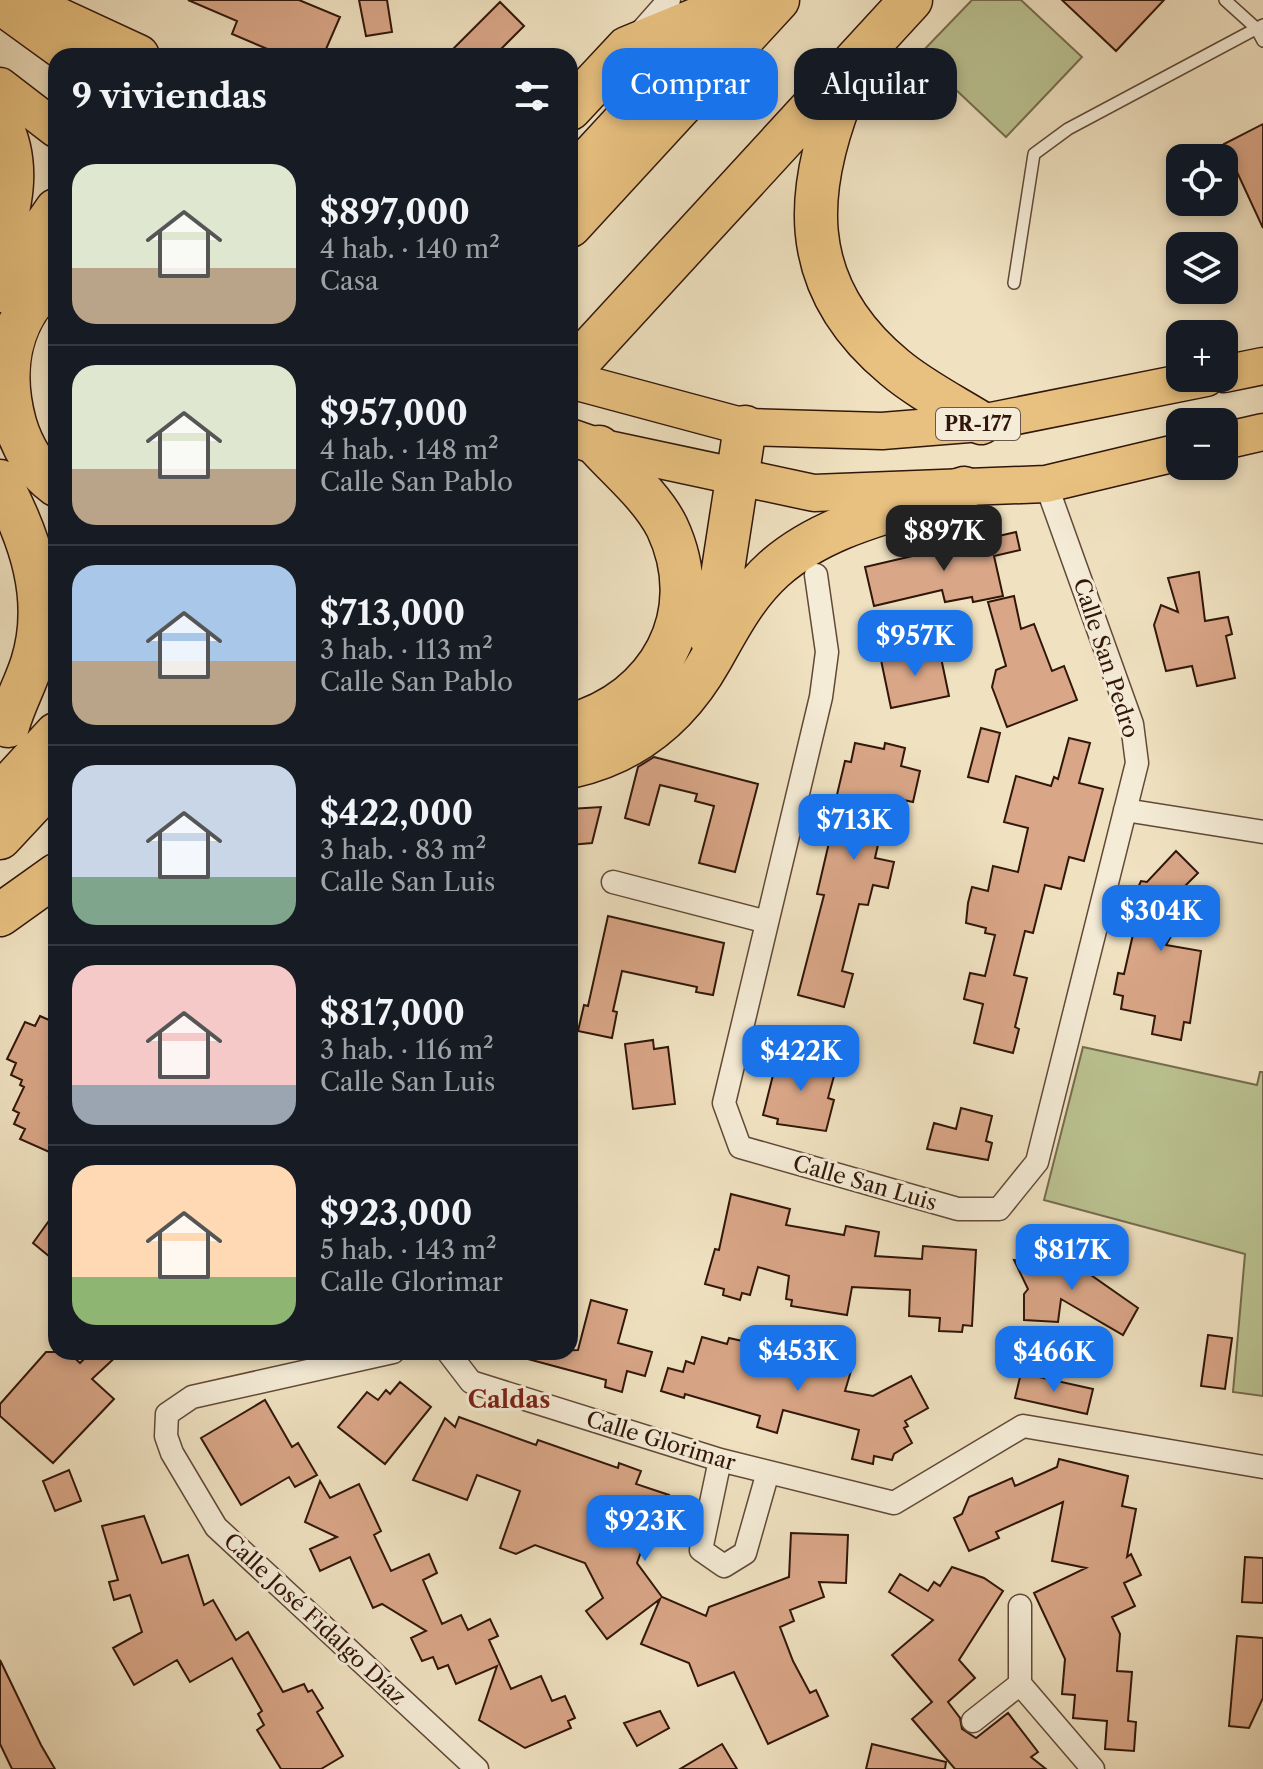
<!DOCTYPE html>
<html lang="es">
<head>
<meta charset="utf-8">
<style>
	body { margin:0; font-family:"Libre Caslon Text",serif; background:#242831; color:#f1f3f6; height:100vh; display:flex; flex-direction:column; font-size:30px; white-space:nowrap }
	* { box-sizing:border-box; margin:0 }
	p { font-size:26px; color:#9ea1a6 }
	.icon { flex:none; width:44px; height:44px; fill:none; stroke:currentColor; stroke-width:2; stroke-linecap:round; stroke-linejoin:round }
	.map { position:relative; flex:1; overflow:hidden }
	.panel { position:absolute; left:48px; top:48px; width:530px; height:1312px; display:flex; flex-direction:column; background:#171b24; border-radius:24px; box-shadow:0 4px 12px #0003 }
	.panel>* { flex:none }
	.top-card { position:absolute; left:602px; top:48px; width:540px; height:72px; display:flex; gap:16px }
	.buttons { position:absolute; left:1166px; top:144px; display:grid; gap:16px }
	.buttons a { display:grid; place-items:center; width:72px; height:72px; border-radius:16px; background:#171b24; box-shadow:0 4px 12px #0003; font-size:40px }
	.price { position:absolute; translate:-50% -68px; padding:0 18px; border-radius:16px; background:#1a73e8; color:#fff; font-size:26px; line-height:52px; filter:drop-shadow(0 2px 4px #0008) }
	.price::after { content:''; position:absolute; left:50%; top:48px; width:24px; height:18px; margin-left:-12px; background:inherit; clip-path:polygon(0 0,100% 0,50% 100%) }
	.price.on { background:#222; color:#fff }
	ul { padding:0; list-style:none }
	li { display:flex; align-items:center; gap:24px; height:200px; padding:0 24px }
	li+li { border-top:2px solid #363941 }
	li span { display:grid; place-items:center; flex:none; width:224px; height:160px; border-radius:24px; color:#555 }
	li>.icon { margin-inline-start:auto }
	span .icon { width:96px; height:96px; fill:#fffc; stroke-width:1 }
	li b { font-size:34px }
	h2 { display:flex; justify-content:space-between; align-items:center; height:96px; padding:0 24px; font-size:34px }
	.pill { padding:0 28px; border-radius:24px; background:#171b24; box-shadow:0 4px 12px #0003; font-size:28px; line-height:72px }
	.pill.on { background:#1a73e8; color:#fff }
	.map>svg:first-child { display:block }
</style>
</head>
<body>
<div class="map">
<svg width="1263" height="1769" viewBox="0 0 1263 1769">
	<rect width="100%" height="100%" fill="#f0e2c1"/>
	<filter id="stains"><feTurbulence type="fractalNoise" baseFrequency=".0025" numOctaves="4"/><feColorMatrix values="0 0 0 0 .2 0 0 0 0 .09 0 0 0 0 .02 0 0 0 .5 -.17"/></filter>
	<radialGradient id="worn" r=".72"><stop offset=".6" stop-color="#630" stop-opacity="0"/><stop offset="1" stop-color="#630" stop-opacity=".3"/></radialGradient>
	<!-- green -->
	<path fill="#bbc392" stroke="#766c4e" stroke-width="2" d="M972,0H1021L1082,57L1006,137L919,55Z
		M1083,1047L1257,1085L1260,1072H1263V1396L1233,1392L1245,1254L1044,1200Z"/>
	<!-- building -->
	<path fill="#d9a687" stroke="#31160a" stroke-width="2" d="M188,0H299L340,17L323,56H284L232,34L237,21Z
		M359,0H387L392,32L366,36Z
		M1062,0H1164L1116,51Z
		M500,2L524,26L494,56H446Z
		M1263,124V228L1224,144Z
		M1016,532L1020,550L994,556L1003,596L973,602L972,597L945,602L942,590L874,606L865,567Z
		M1199,572L1205,621L1228,617L1232,634L1226,636L1235,678L1197,686L1192,666L1166,671L1154,625L1161,605L1178,612L1168,578Z
		M1014,596L1021,629L1034,624L1052,671L1064,666L1077,700L1007,727L992,687L996,670L1006,666L988,602Z
		M939,648L949,696L891,708L881,660Z
		M981,728L1000,733L988,782L968,777Z
		M1069,738L1090,743L1079,783L1103,789L1084,861L1069,857L1061,889L1045,885L1033,933L1025,931L1014,975L1027,978L1015,1027L1019,1029L1013,1053L974,1043L983,1004L964,999L970,973L985,976L995,935L985,933L986,928L966,923L968,903L972,887L988,891L993,866L1018,872L1028,828L1004,822L1016,776L1051,786L1054,777L1058,779Z
		M855,743L884,749L885,743L905,748L901,766L920,771L913,802L894,798L890,815L885,814L875,858L894,862L888,888L873,885L868,905L859,904L842,971L853,974L844,1007L798,995L824,895L817,894L838,804L835,803L845,761L851,762Z
		M654,757L758,784L735,872L699,863L714,806L695,801L697,794L660,785L649,825L625,818L638,767Z
		M601,807L592,843L570,845V809Z
		M1176,851L1198,873L1181,890L1192,893V900L1166,945L1201,951L1190,1023L1184,1022L1181,1040L1152,1034L1155,1016L1121,1009L1123,996L1114,994L1118,973L1124,974L1141,899L1133,898L1141,881L1147,882Z
		M608,916L724,943L713,995L696,992L697,987L622,971L613,1011L617,1012L612,1038L578,1031L584,1005L588,1006Z
		M40,1016L56,1023V1082L49,1097L56,1100V1155L20,1139L25,1129L14,1124L19,1113L13,1110L24,1087L20,1085L22,1080L11,1075L16,1063L7,1059L25,1022L35,1026Z
		M653,1040L654,1049L668,1047L675,1104L633,1109L625,1044Z
		M795,1054L837,1065L828,1098L834,1100L826,1131L777,1124L778,1119L763,1115L777,1059L792,1063Z
		M961,1108L992,1116L986,1141L992,1143L988,1160L927,1149L934,1123L956,1129Z
		M731,1194L790,1209L786,1225L844,1235L846,1226L879,1232L875,1256L922,1259L923,1246L976,1250L972,1326L963,1325L962,1332L939,1331L940,1318L909,1316L910,1290L852,1287L847,1315L791,1306L792,1300L786,1299L789,1276L758,1267L750,1295L742,1293L740,1300L723,1295L724,1289L705,1284L715,1249L719,1250Z
		M56,1211V1262L33,1243Z
		M1079,1247L1091,1275L1138,1308L1123,1335L1061,1299L1058,1322L1024,1320V1294L1028,1289L1014,1260L1038,1263L1048,1257L1052,1261Z
		M591,1300L627,1310L618,1343L652,1352L645,1376L627,1371L622,1392L605,1387L606,1380L524,1358L525,1352L578,1350Z
		M1208,1335L1232,1338L1225,1389L1201,1386Z
		M702,1337L727,1344L729,1338L812,1357L811,1360L851,1371L845,1391L873,1396L911,1376L928,1408L905,1421L908,1426L904,1428L912,1443L894,1454L892,1460L874,1456L873,1464L852,1459L859,1430L783,1410L777,1433L757,1427L760,1416L685,1394L684,1398L661,1391L668,1368L683,1372L686,1361L694,1364Z
		M46,1352H68L80,1363L91,1352H121L92,1379L114,1399L53,1463L0,1416V1404Z
		M1021,1373L1093,1389L1087,1414L1015,1398Z
		M400,1382L431,1407L385,1464L338,1427L367,1392L378,1400L386,1390L390,1394Z
		M265,1400L292,1447L298,1443L317,1475L295,1487L289,1477L241,1505L201,1438Z
		M459,1417L536,1445L538,1440L618,1468L619,1463L641,1471L636,1484L669,1495L663,1513L671,1516L666,1532L650,1527L637,1563L662,1597L706,1616L709,1607L789,1577L791,1533L848,1535L846,1583L819,1582L824,1597L790,1610L794,1621L780,1627L793,1661L810,1693L816,1690L828,1716L768,1744L734,1672L698,1686L689,1663L641,1644L660,1599L607,1639L586,1611L603,1598L585,1563L535,1545L516,1554L500,1548L520,1491L477,1475L467,1500L413,1480L445,1418L455,1427Z
		M1059,1459L1128,1476L1122,1506L1136,1509L1127,1557L1131,1554L1141,1575L1124,1583L1135,1606L1112,1617L1120,1634L1117,1671L1132,1672L1128,1721L1136,1722L1134,1751L1105,1749L1107,1721L1073,1718L1075,1695L1062,1694L1065,1659L1034,1593L1086,1568L1052,1561L1063,1502L996,1532L999,1538L969,1551L954,1518L962,1514L969,1497L1012,1478L1015,1486L1057,1467Z
		M69,1470L81,1501L55,1511L43,1481Z
		M320,1481L330,1498L359,1484L381,1531L374,1535L391,1571L429,1554L437,1573L423,1580L442,1624L461,1615L468,1630L490,1619L498,1636L489,1640L511,1689L541,1676L552,1701L565,1696L575,1718L568,1721L571,1728L525,1748L479,1720L497,1666L456,1684L448,1665L438,1669L433,1657L422,1661L411,1638L426,1631L382,1604L373,1608L350,1557L320,1571L310,1549L337,1537L305,1522Z
		M144,1516L162,1563L188,1555L204,1605L213,1600L236,1640L248,1632L283,1692L304,1684L308,1692L312,1690L323,1708L317,1712L343,1756L321,1769H281L257,1730L264,1725L258,1714L262,1711L232,1658L190,1682L177,1660L134,1685L113,1648L142,1632L130,1595L114,1600L109,1582L118,1580L102,1526Z
		M1245,1557L1263,1558V1603L1242,1602Z
		M952,1567L984,1578L1003,1591L959,1660L975,1678L948,1702L960,1718L962,1729L976,1738L1008,1713L1038,1752L1031,1757L1046,1769H955L912,1719L932,1702L892,1655L933,1620L889,1592L900,1574L928,1591L934,1582L940,1586Z
		M1237,1636L1263,1638V1698L1249,1728L1229,1726Z
		M0,1660L41,1745L55,1769H12L0,1744Z
		M660,1711L669,1728L637,1746L624,1723Z
		M722,1744L737,1769H680Z
		M872,1744L946,1762L945,1769H866Z"/>
	<g fill="none" stroke-linecap="round" stroke-linejoin="round">
		<defs>
			<path id="service" d="M1225,0L1256,28L1263,41
				M1014,283L1034,154L1068,129L1263,25"/>
			<path id="minor" d="M638,35L669,0
				M816,575L827,652L821,697L724,1103L740,1147L958,1209H999L1037,1162L1137,763L1132,724L1046,484
				M1125,810L1263,832
				M613,882L767,922
				M393,1352L192,1397L167,1414L166,1436L172,1453L216,1527L477,1769
				M448,1352L471,1382L720,1460L894,1503L1023,1426L1263,1467
				M720,1460L701,1550L724,1566L745,1553L768,1472
				M1020,1684L1093,1769
				M973,1721L1020,1684V1606"/>
			<path id="primary" d="M0,6L69,56
				M0,86L56,129
				M1224,374L1263,366
				M570,380L745,427L882,431L981,423L1206,378
				M570,437L599,447L814,493L1046,484L1180,452
				M1224,441L1263,432"/>
			<path id="motorway" d="M17,0L138,56
				M849,79C803,187 794,284 894,367C920,389 952,405 981,423
				M570,109L627,48L719,10
				M0,123C20,162 12,202 0,242
				M570,180L736,0
				M570,226L778,0
				M56,277C9,316 0,367 15,423C22,447 36,471 56,485
				M0,291L56,210
				M570,371L911,0
				M0,481C30,538 52,599 32,663C25,685 14,704 8,726
				M712,641L745,427
				M570,725C659,701 708,614 667,527C652,497 621,471 599,447
				M570,767C634,753 679,716 711,659C729,627 746,594 774,569C827,522 900,510 964,488
				M0,795L56,734
				M0,838L56,778
				M0,915L56,875"/>
		</defs>
		<!-- service casing -->
		<use href="#service" stroke="#614938" stroke-width="14"/>
		<!-- minor casing -->
		<use href="#minor" stroke="#614938" stroke-width="25"/>
		<!-- primary casing -->
		<use href="#primary" stroke="#31160a" stroke-width="39"/>
		<!-- motorway casing -->
		<use href="#motorway" stroke="#31160a" stroke-width="45"/>
		<!-- service -->
		<use href="#service" stroke="#f5ecd7" stroke-width="11"/>
		<!-- minor -->
		<use href="#minor" stroke="#f5ecd7" stroke-width="22"/>
		<!-- primary -->
		<use href="#primary" stroke="#e8c180" stroke-width="36"/>
		<!-- motorway -->
		<use href="#motorway" stroke="#e8c180" stroke-width="42"/>
	</g>
	<g text-anchor="middle" dominant-baseline="central" stroke-width="6" stroke-linejoin="round" paint-order="stroke">
		<!-- shield labels -->
		<rect fill="#f5ecd7" stroke="#6c5648" stroke-width="2" x="936" y="408" width="84" height="32" rx="6"/>
		<g font-size="20" font-weight="bold" fill="#31160a">
			<text x="978" y="424">PR-177</text>
		</g>
		<!-- street labels -->
		<g font-size="22" fill="#31160a" stroke="#f5ecd7">
			<text transform="translate(1106 658) rotate(72)">Calle San Pedro</text>
			<text transform="translate(865 1183) rotate(16)">Calle San Luis</text>
			<text transform="translate(661 1441) rotate(17)">Calle Glorimar</text>
			<text transform="translate(315 1619) rotate(43)">Calle José Fidalgo Díaz</text>
		</g>
		<!-- neighbourhood labels -->
		<g font-size="24" font-weight="bold" fill="#7a1f14" stroke="#f5ecd7">
			<text x="509" y="1399">Caldas</text>
		</g>
	</g>
	<rect width="100%" height="100%" filter="url(#stains)"/>
	<rect width="100%" height="100%" fill="url(#worn)"/>
</svg>
<div class="buttons">
<a><svg class="icon" aria-label="locate" viewBox="0 0 24 24"><circle cx="12" cy="12" r="6"/><path d="M12 2v4M12 18v4M2 12h4M18 12h4"/></svg></a>
<a><svg class="icon" aria-label="layers" viewBox="0 0 24 24"><path d="M12 4l9 5-9 5-9-5zM3 14l9 5 9-5"/></svg></a>
<a>+</a>
<a>−</a>
</div>
<b class="price on" style="left:944px;top:573px">$897K</b>
<b class="price" style="left:915px;top:678px">$957K</b>
<b class="price" style="left:854px;top:862px">$713K</b>
<b class="price" style="left:1161px;top:953px">$304K</b>
<b class="price" style="left:801px;top:1093px">$422K</b>
<b class="price" style="left:1072px;top:1292px">$817K</b>
<b class="price" style="left:798px;top:1393px">$453K</b>
<b class="price" style="left:1054px;top:1394px">$466K</b>
<b class="price" style="left:645px;top:1563px">$923K</b>
<div class="top-card">
<a class="pill on">Comprar</a>
<a class="pill">Alquilar</a>
</div>
<section class="panel">
<h2>9 viviendas<svg class="icon" aria-label="filters" viewBox="0 0 24 24"><path d="M4 7h16M4 17h16"/><circle cx="9" cy="7" r="2"/><circle cx="15" cy="17" r="2"/></svg></h2>
<ul>
<li><span style="background:linear-gradient(#dfe7d0 65%,#b9a48a 0)"><svg class="icon" aria-label="home" viewBox="0 0 24 24"><path d="M3 11l9-7 9 7M6 9v11h12V9"/></svg></span><div><b>$897,000</b><p>4 hab. · 140 m²</p><p>Casa</p></div></li>
<li><span style="background:linear-gradient(#dfe7d0 65%,#b9a48a 0)"><svg class="icon" aria-label="home" viewBox="0 0 24 24"><path d="M3 11l9-7 9 7M6 9v11h12V9"/></svg></span><div><b>$957,000</b><p>4 hab. · 148 m²</p><p>Calle San Pablo</p></div></li>
<li><span style="background:linear-gradient(#a9c7e8 60%,#b9a48a 0)"><svg class="icon" aria-label="home" viewBox="0 0 24 24"><path d="M3 11l9-7 9 7M6 9v11h12V9"/></svg></span><div><b>$713,000</b><p>3 hab. · 113 m²</p><p>Calle San Pablo</p></div></li>
<li><span style="background:linear-gradient(#c9d6e8 70%,#7fa58c 0)"><svg class="icon" aria-label="home" viewBox="0 0 24 24"><path d="M3 11l9-7 9 7M6 9v11h12V9"/></svg></span><div><b>$422,000</b><p>3 hab. · 83 m²</p><p>Calle San Luis</p></div></li>
<li><span style="background:linear-gradient(#f6c9c9 75%,#9aa5b1 0)"><svg class="icon" aria-label="home" viewBox="0 0 24 24"><path d="M3 11l9-7 9 7M6 9v11h12V9"/></svg></span><div><b>$817,000</b><p>3 hab. · 116 m²</p><p>Calle San Luis</p></div></li>
<li><span style="background:linear-gradient(#ffd9b3 70%,#8fb573 0)"><svg class="icon" aria-label="home" viewBox="0 0 24 24"><path d="M3 11l9-7 9 7M6 9v11h12V9"/></svg></span><div><b>$923,000</b><p>5 hab. · 143 m²</p><p>Calle Glorimar</p></div></li>
</ul>
</section>
</div>
</body>
</html>
